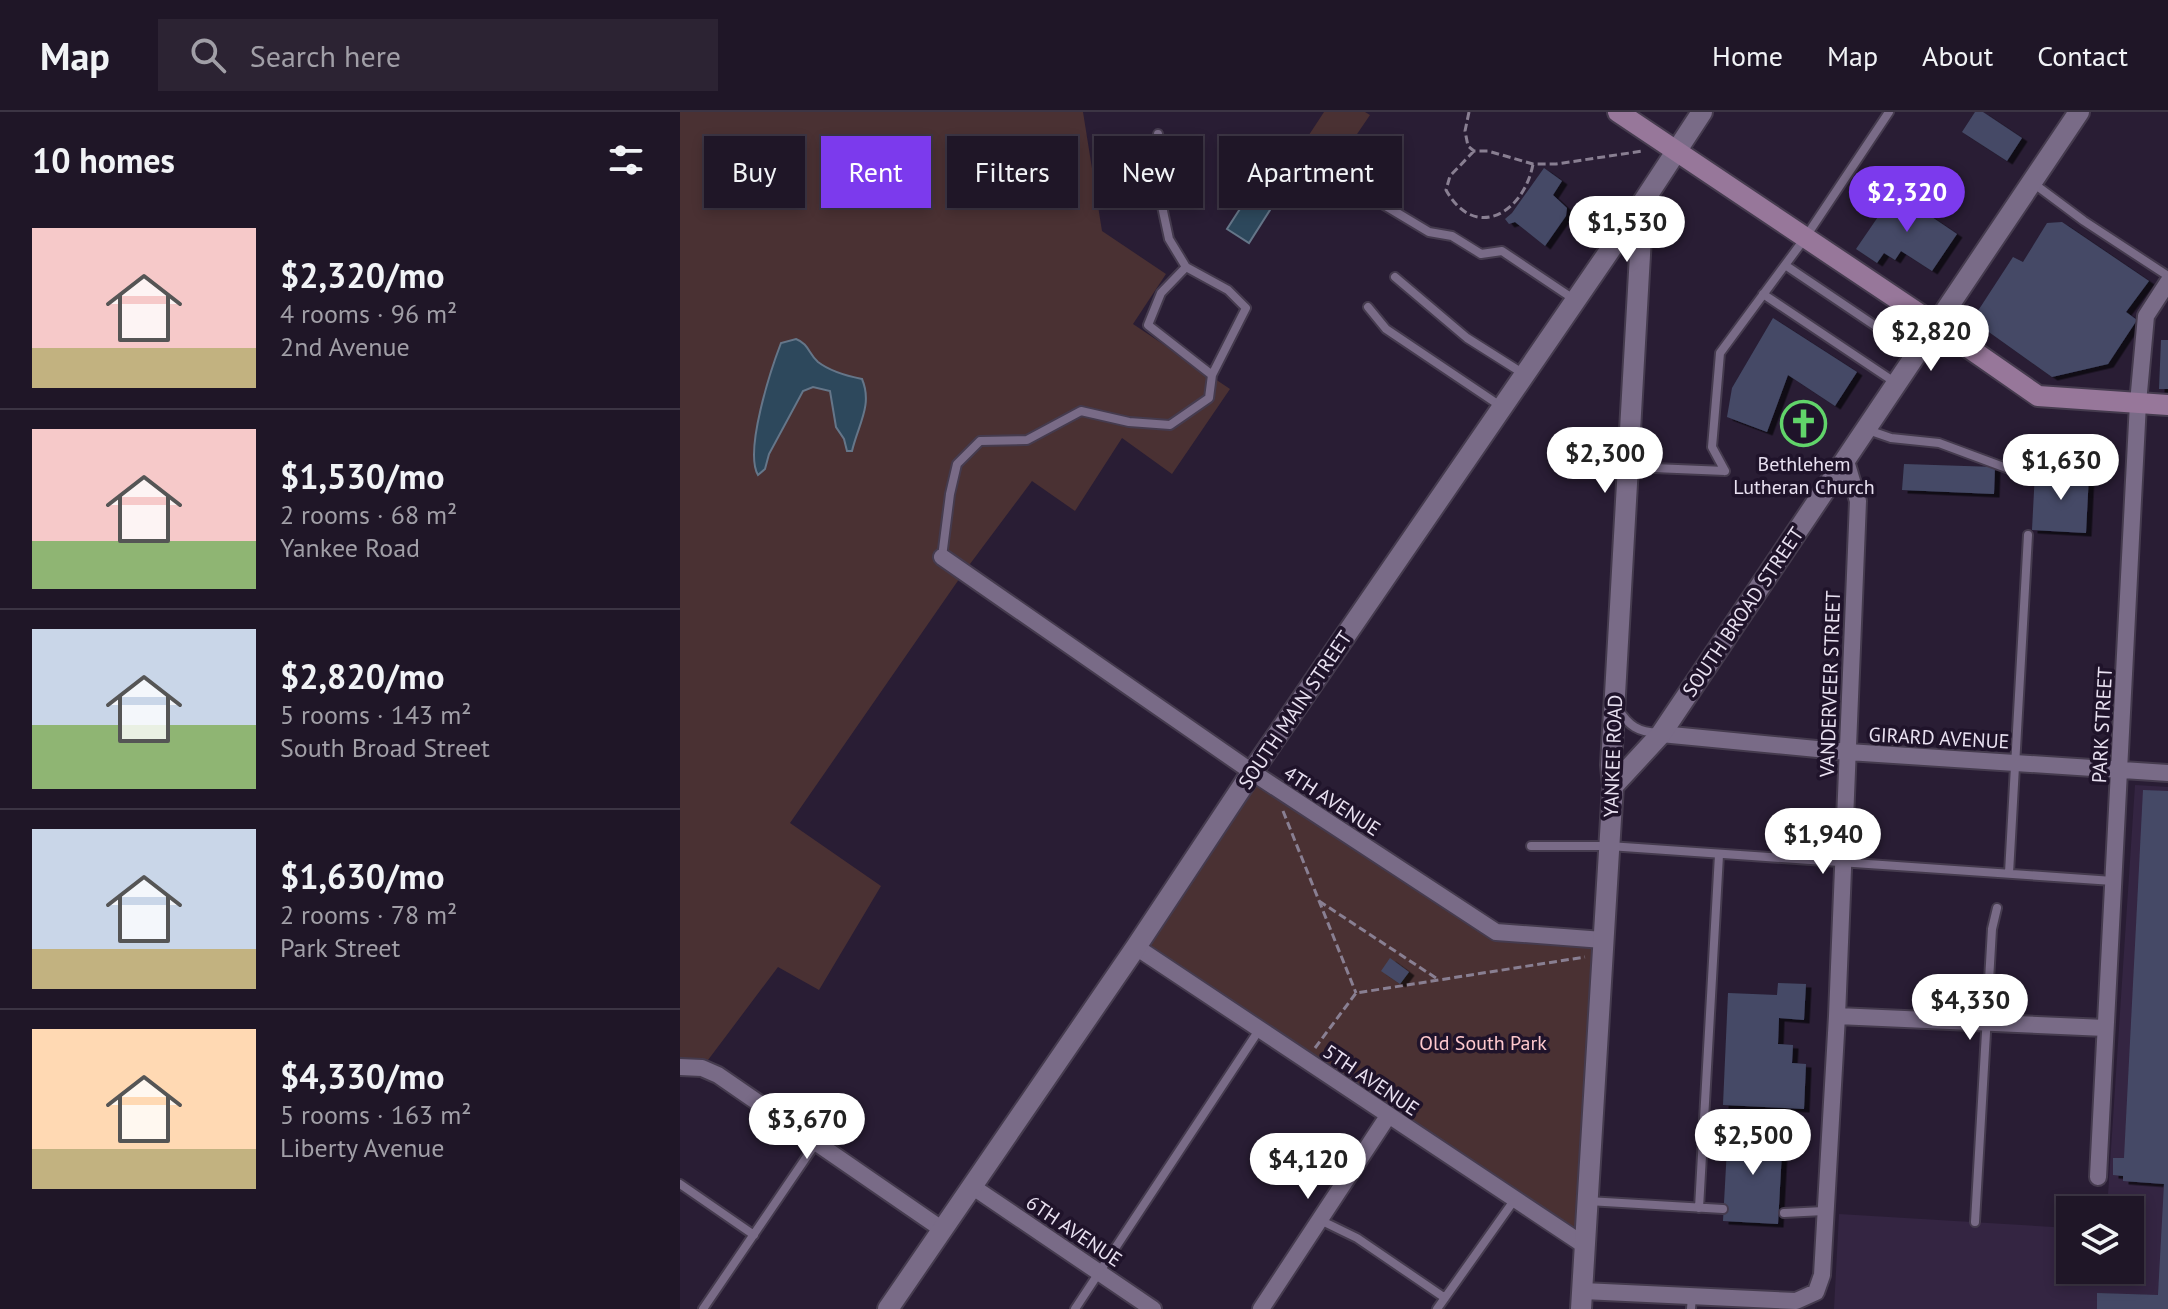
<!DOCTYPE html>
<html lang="en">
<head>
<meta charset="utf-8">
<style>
	body { margin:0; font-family:"PT Sans",sans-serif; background:#2c2333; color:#f1f3f6; height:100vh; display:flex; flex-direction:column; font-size:30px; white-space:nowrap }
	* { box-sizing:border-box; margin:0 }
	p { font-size:26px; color:#a19fa7 }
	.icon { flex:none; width:44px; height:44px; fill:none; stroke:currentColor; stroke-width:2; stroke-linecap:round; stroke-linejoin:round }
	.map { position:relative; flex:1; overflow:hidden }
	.panel { display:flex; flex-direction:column; background:#1f1627; width:680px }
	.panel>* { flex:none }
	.hud { position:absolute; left:24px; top:24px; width:760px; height:72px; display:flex; gap:16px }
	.fabs { position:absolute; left:1376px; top:1084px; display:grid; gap:16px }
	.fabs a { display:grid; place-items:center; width:88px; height:88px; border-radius:0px; background:#1f1627; box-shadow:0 4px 12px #0003,0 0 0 2px #3c3544; font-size:40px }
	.price { position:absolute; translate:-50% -68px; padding:0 18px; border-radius:28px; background:#fff; color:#222; font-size:26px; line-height:52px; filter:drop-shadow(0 2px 4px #0008) }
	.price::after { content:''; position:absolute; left:50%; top:48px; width:24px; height:18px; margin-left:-12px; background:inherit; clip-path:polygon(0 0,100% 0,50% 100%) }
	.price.current { background:#7c3aed; color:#fff }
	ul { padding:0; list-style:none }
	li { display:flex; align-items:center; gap:24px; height:200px; padding:0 32px }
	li+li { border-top:2px solid #3c3544 }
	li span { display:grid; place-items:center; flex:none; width:224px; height:160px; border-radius:0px; color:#555 }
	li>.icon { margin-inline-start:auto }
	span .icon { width:96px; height:96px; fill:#fffc; stroke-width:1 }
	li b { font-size:34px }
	h2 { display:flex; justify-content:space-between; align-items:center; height:96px; padding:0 32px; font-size:34px }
	.chip { padding:0 28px; border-radius:0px; background:#1f1627; box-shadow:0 4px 12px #0003,0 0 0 2px #3c3544; font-size:28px; line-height:72px }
	.chip.current { background:#7c3aed; color:#fff }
	header { display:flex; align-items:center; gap:48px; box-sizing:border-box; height:112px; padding:0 40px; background:#1f1627; border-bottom:2px solid #3c3544 }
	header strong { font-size:38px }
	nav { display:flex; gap:44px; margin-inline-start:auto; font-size:28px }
	.search { width:560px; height:72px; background:#2c2333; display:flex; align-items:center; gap:20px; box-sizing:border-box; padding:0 28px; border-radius:0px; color:#a19fa7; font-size:30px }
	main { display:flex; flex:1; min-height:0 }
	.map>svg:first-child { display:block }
</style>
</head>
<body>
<header>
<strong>Map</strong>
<div class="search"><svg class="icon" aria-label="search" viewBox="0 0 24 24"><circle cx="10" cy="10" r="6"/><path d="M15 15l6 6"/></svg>Search here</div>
<nav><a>Home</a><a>Map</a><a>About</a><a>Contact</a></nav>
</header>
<main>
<section class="panel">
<h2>10 homes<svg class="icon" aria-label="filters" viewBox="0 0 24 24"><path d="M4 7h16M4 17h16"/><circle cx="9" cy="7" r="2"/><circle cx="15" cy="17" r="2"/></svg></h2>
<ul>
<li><span style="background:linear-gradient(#f6c9c9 75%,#c2b280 0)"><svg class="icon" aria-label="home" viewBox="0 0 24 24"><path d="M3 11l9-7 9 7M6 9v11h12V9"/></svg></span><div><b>$2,320/mo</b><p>4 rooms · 96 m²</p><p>2nd Avenue</p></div></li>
<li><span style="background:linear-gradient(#f6c9c9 70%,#8fb573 0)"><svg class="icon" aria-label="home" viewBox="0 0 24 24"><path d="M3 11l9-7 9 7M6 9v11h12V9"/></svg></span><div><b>$1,530/mo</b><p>2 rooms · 68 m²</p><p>Yankee Road</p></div></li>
<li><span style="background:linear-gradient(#c9d6e8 60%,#8fb573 0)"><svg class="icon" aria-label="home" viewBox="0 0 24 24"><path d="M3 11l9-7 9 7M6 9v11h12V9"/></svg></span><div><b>$2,820/mo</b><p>5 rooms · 143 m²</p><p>South Broad Street</p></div></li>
<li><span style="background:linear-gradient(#c9d6e8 75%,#c2b280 0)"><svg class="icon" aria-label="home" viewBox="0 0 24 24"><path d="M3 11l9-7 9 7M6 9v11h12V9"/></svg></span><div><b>$1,630/mo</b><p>2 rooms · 78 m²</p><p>Park Street</p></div></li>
<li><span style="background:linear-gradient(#ffd9b3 75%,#c2b280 0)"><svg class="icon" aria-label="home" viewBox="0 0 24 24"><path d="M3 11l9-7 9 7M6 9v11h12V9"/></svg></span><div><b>$4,330/mo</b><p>5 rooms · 163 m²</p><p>Liberty Avenue</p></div></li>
</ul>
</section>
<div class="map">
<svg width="1488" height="1197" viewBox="0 0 1488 1197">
	<defs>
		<filter id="shadow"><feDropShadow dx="5.5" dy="3.5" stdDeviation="0" flood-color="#0009"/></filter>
	</defs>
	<rect width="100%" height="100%" fill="#291d34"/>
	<!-- built -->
	<path fill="#342542" d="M1455,673L1488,675V1197H1154L1159,1102L1390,1116V1158H1450V1098H1427Z"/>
	<!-- green -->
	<path fill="#4a3133" d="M0,0H403L422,119L486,162L453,212L550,277L492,362L442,326L395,399L352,369L284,460L110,711L201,774L139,878L98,855L22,956L0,955Z
		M644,0H685L690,3L658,50L625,29Z
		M572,660L816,820L923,828L904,1133L456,835Z"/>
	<!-- water -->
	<path fill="#2d485c" stroke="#657689" stroke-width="2" d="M559,62L597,87L569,131L547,117L565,89L548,78Z
		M116,227C129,232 128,241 138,250C151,260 167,264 182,267C193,293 178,313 172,339H167L164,327L156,315L150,279L133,275L123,279L89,342L85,357L78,363C64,339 91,257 101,231Z"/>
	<!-- building -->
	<path fill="#444a66" filter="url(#shadow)" d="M1295,0H1303L1342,26L1327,49L1282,20Z
		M864,56L882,69L873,83L887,96L886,104L865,134L835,110L829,112L825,107L832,101Z
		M1215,80L1277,122L1252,159L1221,139L1215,148L1204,141L1197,151L1176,137Z
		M1382,110L1469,169L1446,200L1457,208L1428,252L1372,265L1292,208L1333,145L1343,150L1367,111Z
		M1093,206L1177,260L1155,294L1108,263L1087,320L1047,305L1052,276Z
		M1481,228H1488V277H1479Z
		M1224,352L1315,355L1314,382L1222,378Z
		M1355,360L1409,362L1406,421L1352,418Z
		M1463,678L1488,679V1197H1417V1181L1478,1183L1484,1072L1443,1069V1064L1433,1063V1046H1444Z
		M710,846L729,860L720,872L701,859Z
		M1098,871L1126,872L1124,908L1099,906L1098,932L1113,933L1112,951L1126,952L1124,997L1043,993L1048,881L1097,883Z
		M1048,1018L1103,1021L1098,1112L1043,1109Z"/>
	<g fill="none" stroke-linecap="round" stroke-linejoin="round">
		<defs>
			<path id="service" d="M478,22L480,85L489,127L506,155
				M1353,71L1404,109L1488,164
				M679,78L749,120L772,124L801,142L822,139L895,188
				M1105,153L1237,242
				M715,165L787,226L844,262
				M1083,182L1216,271
				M688,195L706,217L822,295
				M1188,318L1211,326L1259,331L1329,357
				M950,355L1045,359
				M1045,359L1032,335L1040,241L1125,126L1209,0
				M262,445L270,382L277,352L300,329L347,328L401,299L449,310L490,313L529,286L532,263L566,196L548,178L506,155L481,181L468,213L532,263
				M938,597C949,614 958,620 978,621
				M851,734H929L1433,769
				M1329,761L1348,423
				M0,1072L74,1123
				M908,1089L1043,1097
				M1019,1096L1039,743
				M1104,1101L1144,1099
				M640,1108L677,1126L765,1186
				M1295,1110L1312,817L1317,796
				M23,1197L136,1031
				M395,1197L579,918
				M757,1197L835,1087
				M1011,1197L1012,1184"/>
			<path id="minor" d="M262,445L572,660L816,820L923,828
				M981,622L1168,640L1488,661
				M456,835L904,1133
				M1157,904L1425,916
				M0,955L22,956L38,963L263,1118
				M1418,1065L1458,291L1466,204L1488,170
				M293,1075L473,1197
				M903,1179L1116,1189L1136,1180L1142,1163L1157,904L1178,389L1166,349
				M581,1197L708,1004"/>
			<path id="tertiary" d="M933,674L981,622L1399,0
				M208,1197L456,835L572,660L963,90L1022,0
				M901,1197L933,674L931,653L963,90"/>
			<path id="secondary" d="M938,0L1256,213L1358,284L1488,293"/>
		</defs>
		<!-- service casing -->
		<use href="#service" stroke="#453b4e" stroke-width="12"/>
		<!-- minor casing -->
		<use href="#minor" stroke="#453b4e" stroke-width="20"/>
		<!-- tertiary casing -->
		<use href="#tertiary" stroke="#453b4e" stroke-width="24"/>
		<!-- secondary casing -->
		<use href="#secondary" stroke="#453b4e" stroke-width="24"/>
		<!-- path -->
		<path stroke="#897f92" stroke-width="3" stroke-dasharray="8 4" stroke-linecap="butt" d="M789,0L785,19L788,34L794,39H808L853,52H876L963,39
			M794,39L770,64L766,78C795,130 844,101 853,52
			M603,699L676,881
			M639,789L759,868
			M635,936L676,881L905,845"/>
		<!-- service -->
		<use href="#service" stroke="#796b87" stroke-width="8"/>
		<!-- minor -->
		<use href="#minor" stroke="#796b87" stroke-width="16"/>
		<!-- tertiary -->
		<use href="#tertiary" stroke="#796b87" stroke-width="20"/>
		<!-- secondary -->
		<use href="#secondary" stroke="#97779a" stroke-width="20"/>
	</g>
	<!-- icons -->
	<defs>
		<symbol id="church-ring" viewBox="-11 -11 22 22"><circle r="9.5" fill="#1f132a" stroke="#61d46a" stroke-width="1.5"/><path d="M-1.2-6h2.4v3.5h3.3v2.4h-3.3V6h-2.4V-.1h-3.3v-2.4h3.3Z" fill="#61d46a"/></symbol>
	</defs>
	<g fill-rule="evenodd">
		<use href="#church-ring" x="1098" y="286" width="51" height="51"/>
	</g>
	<g text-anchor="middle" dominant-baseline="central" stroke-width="7" stroke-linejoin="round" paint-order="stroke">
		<!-- poi labels -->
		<g font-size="20" fill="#e9e1f1" stroke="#1f132a">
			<text x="1124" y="352">Bethlehem<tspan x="1124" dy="23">Lutheran Church</tspan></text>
		</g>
		<!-- street labels -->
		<g font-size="20" fill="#e9e1f1" stroke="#1f132a">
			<text transform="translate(1063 500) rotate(-56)">SOUTH BROAD STREET</text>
			<text transform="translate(1150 572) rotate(-88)">VANDERVEER STREET</text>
			<text transform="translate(615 598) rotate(-56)">SOUTH MAIN STREET</text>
			<text transform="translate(1422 613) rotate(-87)">PARK STREET</text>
			<text transform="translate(1259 626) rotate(3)">GIRARD AVENUE</text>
			<text transform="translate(933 644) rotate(-88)">YANKEE ROAD</text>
			<text transform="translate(652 689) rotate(33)">4TH AVENUE</text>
			<text transform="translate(691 968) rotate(34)">5TH AVENUE</text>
			<text transform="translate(394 1119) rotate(34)">6TH AVENUE</text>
		</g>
		<!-- park labels -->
		<g font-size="20" fill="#ffc9ce" stroke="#1f132a">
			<text x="803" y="931">Old South Park</text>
		</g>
	</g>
</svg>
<div class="fabs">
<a><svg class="icon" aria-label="layers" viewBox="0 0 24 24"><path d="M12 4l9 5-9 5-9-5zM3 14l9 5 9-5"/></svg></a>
</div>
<b class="price current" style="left:1227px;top:122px">$2,320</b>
<b class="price" style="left:947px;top:152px">$1,530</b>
<b class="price" style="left:1251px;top:261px">$2,820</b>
<b class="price" style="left:925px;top:383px">$2,300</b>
<b class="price" style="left:1381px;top:390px">$1,630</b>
<b class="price" style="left:1143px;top:764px">$1,940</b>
<b class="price" style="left:1290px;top:930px">$4,330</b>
<b class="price" style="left:127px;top:1049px">$3,670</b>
<b class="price" style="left:1073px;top:1065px">$2,500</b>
<b class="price" style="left:628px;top:1089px">$4,120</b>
<div class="hud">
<a class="chip">Buy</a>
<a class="chip current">Rent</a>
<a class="chip">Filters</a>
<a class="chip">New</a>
<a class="chip">Apartment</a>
</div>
</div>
</main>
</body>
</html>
